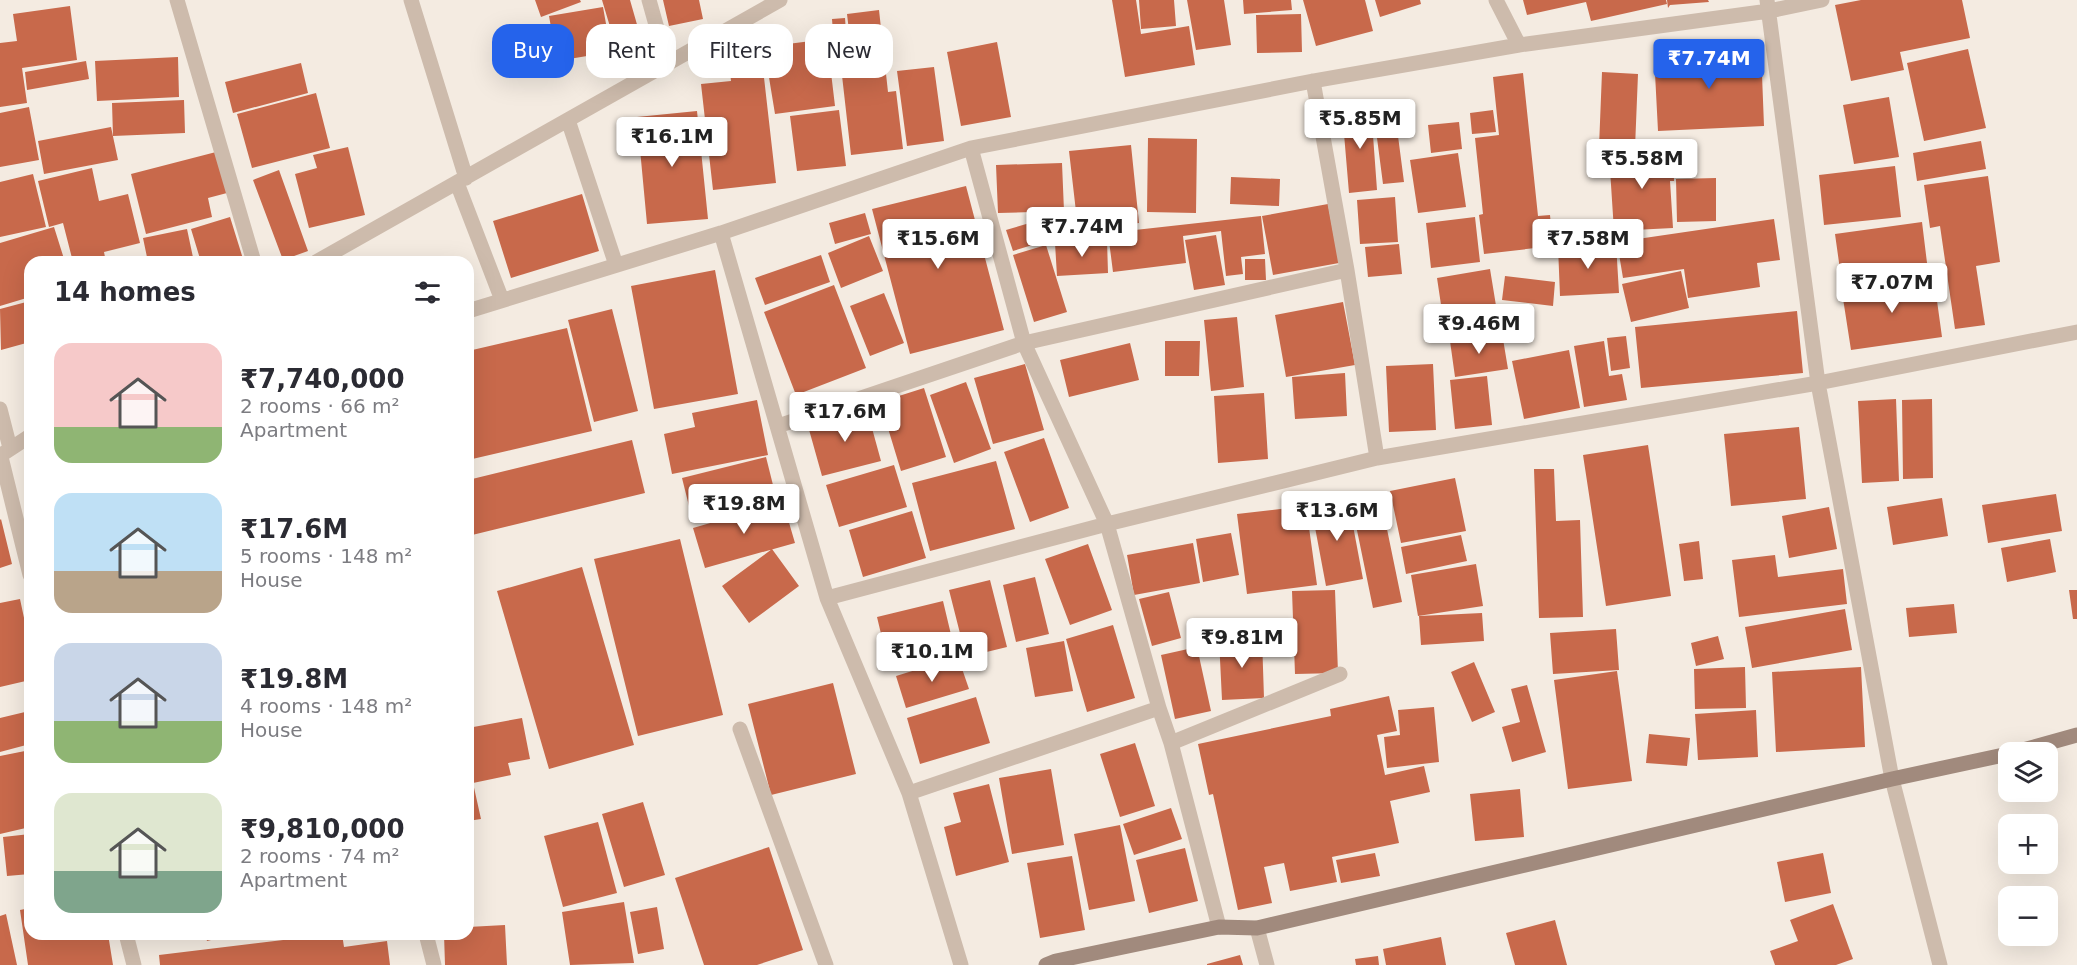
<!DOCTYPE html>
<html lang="en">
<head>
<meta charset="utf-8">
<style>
	body { margin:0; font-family:"DejaVu Sans",sans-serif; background:#f7f7f7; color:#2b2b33; height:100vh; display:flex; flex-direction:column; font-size:22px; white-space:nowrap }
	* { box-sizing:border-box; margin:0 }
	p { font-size:20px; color:#7c7c81 }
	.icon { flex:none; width:33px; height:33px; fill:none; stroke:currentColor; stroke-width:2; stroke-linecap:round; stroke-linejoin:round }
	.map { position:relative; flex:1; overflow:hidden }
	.sheet { position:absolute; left:24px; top:256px; width:450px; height:684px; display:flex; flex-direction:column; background:#fff; border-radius:18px; box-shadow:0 6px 24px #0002 }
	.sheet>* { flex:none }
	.guide { position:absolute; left:492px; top:24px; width:570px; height:54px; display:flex; gap:12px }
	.tools { position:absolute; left:1998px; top:742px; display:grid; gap:12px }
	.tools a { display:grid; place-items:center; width:60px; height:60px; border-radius:12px; background:#fff; box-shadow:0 6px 24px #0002; font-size:30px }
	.price { position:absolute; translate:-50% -51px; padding:0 14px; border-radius:6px; background:#fff; color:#222; font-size:20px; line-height:39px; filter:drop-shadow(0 2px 3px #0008) }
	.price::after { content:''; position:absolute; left:50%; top:36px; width:18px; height:14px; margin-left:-9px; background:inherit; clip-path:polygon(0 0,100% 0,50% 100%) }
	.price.selected { background:#2563eb; color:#fff }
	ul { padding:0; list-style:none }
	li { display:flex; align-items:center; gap:18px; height:150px; padding:0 30px }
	li span { display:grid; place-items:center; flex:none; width:168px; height:120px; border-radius:18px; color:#555 }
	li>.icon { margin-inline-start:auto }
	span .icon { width:72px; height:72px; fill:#fffc; stroke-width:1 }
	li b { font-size:26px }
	h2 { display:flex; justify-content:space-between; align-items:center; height:72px; padding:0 30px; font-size:26px }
	.pill { padding:0 21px; border-radius:18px; background:#fff; box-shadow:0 6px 24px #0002; font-size:21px; line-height:54px }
	.pill.selected { background:#2563eb; color:#fff }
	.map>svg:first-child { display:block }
</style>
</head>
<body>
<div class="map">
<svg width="2077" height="965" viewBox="0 0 2077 965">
	<rect width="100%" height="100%" fill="#f4ebe1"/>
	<!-- building -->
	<path fill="#c8694b" d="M535,0H580L581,2L541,17Z
		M602,0H630L642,42L617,50Z
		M663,0H699L703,19L669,26Z
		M1112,0H1136L1141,34L1189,26L1195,65L1125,77Z
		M1139,0H1174L1176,26L1141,29Z
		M1187,0H1224L1231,45L1196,50Z
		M1243,0H1291L1292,10L1244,14Z
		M1303,0H1365L1373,31L1316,46Z
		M1375,0H1420L1421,4L1380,17Z
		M1523,0H1666L1667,4L1591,21L1586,2L1527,15Z
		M1667,0H1708L1709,2L1670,5L1668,8Z
		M1861,0H1962L1970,38L1900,52L1904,70L1851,81L1835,5Z
		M70,6L77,60L22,68L27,103L0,107V43L17,41L13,14Z
		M603,7L611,52L557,61L549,16Z
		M879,10L888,92L896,91L903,149L851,155L839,49L851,48L847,14Z
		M1301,14L1302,52L1257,53L1256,15Z
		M845,18L847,45L834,46L832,19Z
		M827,39L835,106L775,114L764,47Z
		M997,42L1011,117L961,126L947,52Z
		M1761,49L1764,126L1658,131L1654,54Z
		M1968,49L1986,128L1924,141L1907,63Z
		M178,57L179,97L97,101L95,61Z
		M762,60L776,183L713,190L701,84L731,81L729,64Z
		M86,61L89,79L27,90L25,72Z
		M301,63L308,93L233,113L225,82Z
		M934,67L944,141L907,146L897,71Z
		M1602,72L1638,74L1635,148L1599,147Z
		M1523,73L1538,216L1550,215L1553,246L1484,254L1479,215L1483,214L1475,138L1499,135L1493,77Z
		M316,93L330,148L252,168L237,114Z
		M1889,97L1899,157L1854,164L1843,105Z
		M184,100L185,133L113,136L112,103Z
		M29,107L39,160L0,167V113Z
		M1371,108L1377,190L1349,193L1342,110Z
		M839,110L846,166L797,171L790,116Z
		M1493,110L1496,132L1472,134L1470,113Z
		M697,111L708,219L647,224L637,117Z
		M1459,122L1462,149L1431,153L1428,125Z
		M111,127L118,160L44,174L38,141Z
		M1398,136L1404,182L1383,184L1377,138Z
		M1148,138L1197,139L1196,213L1147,212Z
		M1981,141L1986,169L1917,181L1913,153Z
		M1131,145L1139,223L1078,229L1069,151Z
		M348,147L365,215L309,228L295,174L317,168L313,155Z
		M1673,150L1674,181H1670L1673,228L1614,231L1609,154Z
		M216,152L227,193L208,198L212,217L146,234L131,174Z
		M1458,153L1466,207L1418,213L1410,160Z
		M1062,163L1064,211L998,213L996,165Z
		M1895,166L1901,217L1824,225L1819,175Z
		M92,168L99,201L128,194L140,243L104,252L106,262H73L63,223L49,227L38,181Z
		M279,170L308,251L283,260L253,180Z
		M33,174L46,227L0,237V182Z
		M1988,176L2000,262L1976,266L1985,325L1955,329L1940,226L1930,228L1924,185Z
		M1231,177L1280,179L1279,206L1230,204Z
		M1716,178V221L1677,222L1676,179Z
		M966,186L1004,330L910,354L872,209Z
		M582,194L599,251L511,278L493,221Z
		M1395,197L1398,242L1360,244L1357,200Z
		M1328,204L1339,263L1273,275L1262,216Z
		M865,213L871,234L835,244L829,223Z
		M1261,216L1265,254L1241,257L1243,274L1226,276L1221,231L1183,236L1186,263L1113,272L1108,233Z
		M230,217L244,262H201L191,229Z
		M1475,217L1480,262L1431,268L1426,223Z
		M1774,219L1780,260L1757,263L1760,287L1688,298L1684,269L1623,278L1617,242Z
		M1033,222L1039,243L1013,251L1006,230Z
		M1922,222L1928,271L1842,284L1835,234Z
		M54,227L65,262H30V297L0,306V243Z
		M187,229L194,262H148L143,238Z
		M1216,235L1225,285L1194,290L1185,240Z
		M869,236L883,271L841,288L828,253Z
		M1107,240L1108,273L1057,276L1055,243Z
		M1616,243L1619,293L1560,296L1558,246Z
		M1399,244L1402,274L1368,277L1365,247Z
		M1046,245L1067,312L1034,322L1013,255Z
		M821,255L830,282L765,305L755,278Z
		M144,257L145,262H121Z
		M1245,259H1265L1266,280H1245Z
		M1490,269L1500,330L1446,338L1437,278Z
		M715,270L738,394L654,409L631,286Z
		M1681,271L1689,308L1631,322L1622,284Z
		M1505,276L1555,282L1553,306L1502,300Z
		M1934,279L1942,337L1851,350L1842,292Z
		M834,285L866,368L796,395L764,312Z
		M884,293L904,343L870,356L850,306Z
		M30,301V342L1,350L0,309Z
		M1343,302L1355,365L1286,377L1275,315Z
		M612,309L638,411L594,422L568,320Z
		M1797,311L1803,373L1641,388L1635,327Z
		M1237,317L1244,387L1211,391L1204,320Z
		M567,328L592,431L468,460V351Z
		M1502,333L1508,369L1455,377L1450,341Z
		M1626,336L1630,368L1611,371L1607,338Z
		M1165,341H1200L1199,376H1165Z
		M1604,341L1609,376L1622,374L1627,400L1584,407L1574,346Z
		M1130,343L1139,380L1069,397L1060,360Z
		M1569,350L1580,408L1524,419L1512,361Z
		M1025,364L1044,430L993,444L974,378Z
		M1433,364L1436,430L1389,432L1386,366Z
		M1345,373L1347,416L1295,419L1292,377Z
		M1487,376L1492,425L1455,429L1450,380Z
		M966,382L991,449L954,463L930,395Z
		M924,388L946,457L901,471L880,402Z
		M1264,393L1268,459L1218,463L1214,396Z
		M1896,399L1899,481L1862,483L1858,401Z
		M1932,399L1933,478L1903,479L1902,400Z
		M757,400L768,455L672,474L664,434L695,427L692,413Z
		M867,410L881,461L822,476L808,426Z
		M1799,427L1806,499L1731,506L1724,434Z
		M1044,438L1069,508L1030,522L1004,452Z
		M632,440L645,493L468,536V480Z
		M1648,445L1671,596L1606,606L1583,455Z
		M766,457L777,501L693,522L682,478Z
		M996,461L1015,529L930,551L912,483Z
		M894,465L907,507L839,527L826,485Z
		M30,469V496H29L25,470Z
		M1534,469H1554L1556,521L1580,520L1583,617L1539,618Z
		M1455,478L1466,531L1401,543L1390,491Z
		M2056,494L2062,531L1988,543L1982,505Z
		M1942,498L1948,536L1893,545L1887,507Z
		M1348,499L1363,579L1326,586L1311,506Z
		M1381,500L1402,602L1373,608L1352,506Z
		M783,502L795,543L705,568L693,528Z
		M1306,506L1317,585L1247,594L1237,514Z
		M1829,507L1837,549L1789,558L1782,516Z
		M912,511L926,558L863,577L849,530Z
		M1,519L12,564L0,568V520Z
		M1231,533L1239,575L1203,582L1196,539Z
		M1461,535L1467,561L1406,574L1401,547Z
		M680,539L723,715L638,736L594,559Z
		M2050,539L2056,572L2007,582L2001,548Z
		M1699,541L1703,579L1684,581L1679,544Z
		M1193,543L1200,583L1134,595L1127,555Z
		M1088,544L1112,610L1070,625L1045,559Z
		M772,549L799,586L749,623L722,586Z
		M1775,555L1778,577L1843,569L1847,604L1739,617L1732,560Z
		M1476,564L1483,606L1418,616L1411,575Z
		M582,567L634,745L549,769L497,591Z
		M1035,577L1049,634L1016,642L1003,585Z
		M990,580L1007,647L966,657L949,590Z
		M1335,590L1338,673L1295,674L1292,591Z
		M2069,590H2077V619H2073Z
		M1169,592L1181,638L1152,646L1139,599Z
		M20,599L30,646V680L0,687V603Z
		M943,601L953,643L887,659L877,617Z
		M1954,604L1957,633L1909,637L1906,608Z
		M1845,609L1852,650L1752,668L1745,627Z
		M1482,613L1484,641L1421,645L1419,616Z
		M1113,625L1135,698L1087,712L1066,639Z
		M1616,629L1619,670L1553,674L1550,633Z
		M1718,636L1724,659L1696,666L1691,643Z
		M1262,638L1264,698L1222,700L1219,639Z
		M1064,641L1073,691L1035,697L1026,648Z
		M1197,647L1211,711L1175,719L1161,655Z
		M958,657L969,689L906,708L896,676Z
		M1474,662L1495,712L1472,722L1451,672Z
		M1745,667L1746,708L1695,709L1694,669Z
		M1861,667L1865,747L1776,752L1772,672Z
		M1617,671L1632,781L1568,789L1554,680Z
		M833,683L856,774L771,795L748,704Z
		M1527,685L1546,752L1512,762L1502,727L1520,722L1511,689Z
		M1389,696L1397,731L1377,735L1385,775L1424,766L1430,792L1390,801L1399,843L1332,857L1337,882L1290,891L1284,863L1264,867L1272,903L1238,910L1213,794L1209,795L1198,744L1331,716L1330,709Z
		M976,697L990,743L920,764L907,718Z
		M1434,707L1439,762L1387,768L1384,737L1400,735L1398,710Z
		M1756,710L1758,757L1698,760L1695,714Z
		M25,712L30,732V744L0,752V718Z
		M522,718L530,759L508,763L511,775L473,783L481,819L468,821V728Z
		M1649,734L1690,738L1687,766L1646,763Z
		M1135,743L1155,806L1120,817L1100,754Z
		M30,750V827L0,834V756Z
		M1051,769L1064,845L1012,854L999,778Z
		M989,784L1009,862L956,876L944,827L961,822L953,793Z
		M1520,789L1524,837L1475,841L1470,794Z
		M643,802L665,875L624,887L602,814Z
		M1171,808L1182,839L1134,855L1123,824Z
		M598,822L617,893L563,907L544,836Z
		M1120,825L1135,901L1089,910L1074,834Z
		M30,834V874L7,876L3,837Z
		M769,847L803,950L757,965H704L675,878Z
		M1185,848L1198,901L1149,913L1136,860Z
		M1375,853L1380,876L1341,883L1336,860Z
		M1823,853L1831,893L1785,902L1777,862Z
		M1072,856L1085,930L1040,938L1027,863Z
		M624,902L634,963L570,965L562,912Z
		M1833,904L1853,959L1836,965H1775L1770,951L1798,941L1790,920Z
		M657,907L664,949L638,954L630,912Z
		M30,908V934H108L113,965H28L20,910Z
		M6,914L17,965H0V916Z
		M1555,920L1567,965H1515L1506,933Z
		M505,925L507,965H445L444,934H468V927Z
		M205,934H231V935L207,941Z
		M333,934H342L344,947L387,941L390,965H160L159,955Z
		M1441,937L1446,965H1386L1383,949Z
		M1240,955L1243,965H1207V964Z
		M1378,956L1379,965H1356L1355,959Z"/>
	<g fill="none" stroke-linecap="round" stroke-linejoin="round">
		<!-- street -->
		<path stroke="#cdbbac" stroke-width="15" d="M177,0L254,262
			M411,0L466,178
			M649,0L667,64
			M1496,0L1519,45
			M1767,0L1818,383L1892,779L1940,965
			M1313,81L1347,270L1377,458
			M568,120L616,265
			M457,183L502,300
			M721,233L827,598L909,793L961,965
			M316,262L780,0
			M468,311L721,233L971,148L1313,81L1519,45L1769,11L1822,0
			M0,409L10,448
			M778,426L1024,343L1347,270
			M4,453L30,436
			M1,457L30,575
			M827,598L1107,524L1024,343L971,148
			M740,729L826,965
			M1171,743L1340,674
			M909,793L1159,708
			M1219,927L1171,743L1159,708L1107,524L1377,458L1818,383L2077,332
			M1257,928L1267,965
			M126,934L134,965
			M426,934L434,965"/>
		<!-- secondary -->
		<path stroke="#a18a7d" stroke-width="15" d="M2012,753L2077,735
			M1046,965L1056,961L1219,927L1257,928L1892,779L2008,754"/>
	</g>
</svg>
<div class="tools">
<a><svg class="icon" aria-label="layers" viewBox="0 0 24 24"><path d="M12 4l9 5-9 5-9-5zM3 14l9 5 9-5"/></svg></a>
<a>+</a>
<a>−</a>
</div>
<b class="price selected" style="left:1709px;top:90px">₹7.74M</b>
<b class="price" style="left:1360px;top:150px">₹5.85M</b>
<b class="price" style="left:672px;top:168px">₹16.1M</b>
<b class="price" style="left:1642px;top:190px">₹5.58M</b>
<b class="price" style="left:1082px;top:258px">₹7.74M</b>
<b class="price" style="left:938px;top:270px">₹15.6M</b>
<b class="price" style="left:1588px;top:270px">₹7.58M</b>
<b class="price" style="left:1892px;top:314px">₹7.07M</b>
<b class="price" style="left:1479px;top:355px">₹9.46M</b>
<b class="price" style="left:845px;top:443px">₹17.6M</b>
<b class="price" style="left:744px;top:535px">₹19.8M</b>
<b class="price" style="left:1337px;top:542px">₹13.6M</b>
<b class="price" style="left:1242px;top:669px">₹9.81M</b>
<b class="price" style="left:932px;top:683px">₹10.1M</b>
<div class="guide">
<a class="pill selected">Buy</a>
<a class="pill">Rent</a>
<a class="pill">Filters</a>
<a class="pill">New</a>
</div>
<section class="sheet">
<h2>14 homes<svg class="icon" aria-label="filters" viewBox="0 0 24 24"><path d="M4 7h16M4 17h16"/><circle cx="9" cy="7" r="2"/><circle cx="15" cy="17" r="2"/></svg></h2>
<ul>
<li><span style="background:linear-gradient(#f6c9c9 70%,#8fb573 0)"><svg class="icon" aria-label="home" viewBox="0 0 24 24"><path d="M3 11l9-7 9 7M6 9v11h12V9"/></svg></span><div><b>₹7,740,000</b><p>2 rooms · 66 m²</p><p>Apartment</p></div></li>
<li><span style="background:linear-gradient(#bfe0f5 65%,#b9a48a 0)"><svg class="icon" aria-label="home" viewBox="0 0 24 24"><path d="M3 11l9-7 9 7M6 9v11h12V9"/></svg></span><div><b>₹17.6M</b><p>5 rooms · 148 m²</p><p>House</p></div></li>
<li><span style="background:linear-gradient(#c9d6e8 65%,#8fb573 0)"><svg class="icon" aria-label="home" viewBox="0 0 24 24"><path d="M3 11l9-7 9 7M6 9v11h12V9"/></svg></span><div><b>₹19.8M</b><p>4 rooms · 148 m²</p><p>House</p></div></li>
<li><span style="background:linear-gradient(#dfe7d0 65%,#7fa58c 0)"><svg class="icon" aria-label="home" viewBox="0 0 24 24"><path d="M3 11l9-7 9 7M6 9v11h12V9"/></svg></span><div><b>₹9,810,000</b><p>2 rooms · 74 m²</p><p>Apartment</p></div></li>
</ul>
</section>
</div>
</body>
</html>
